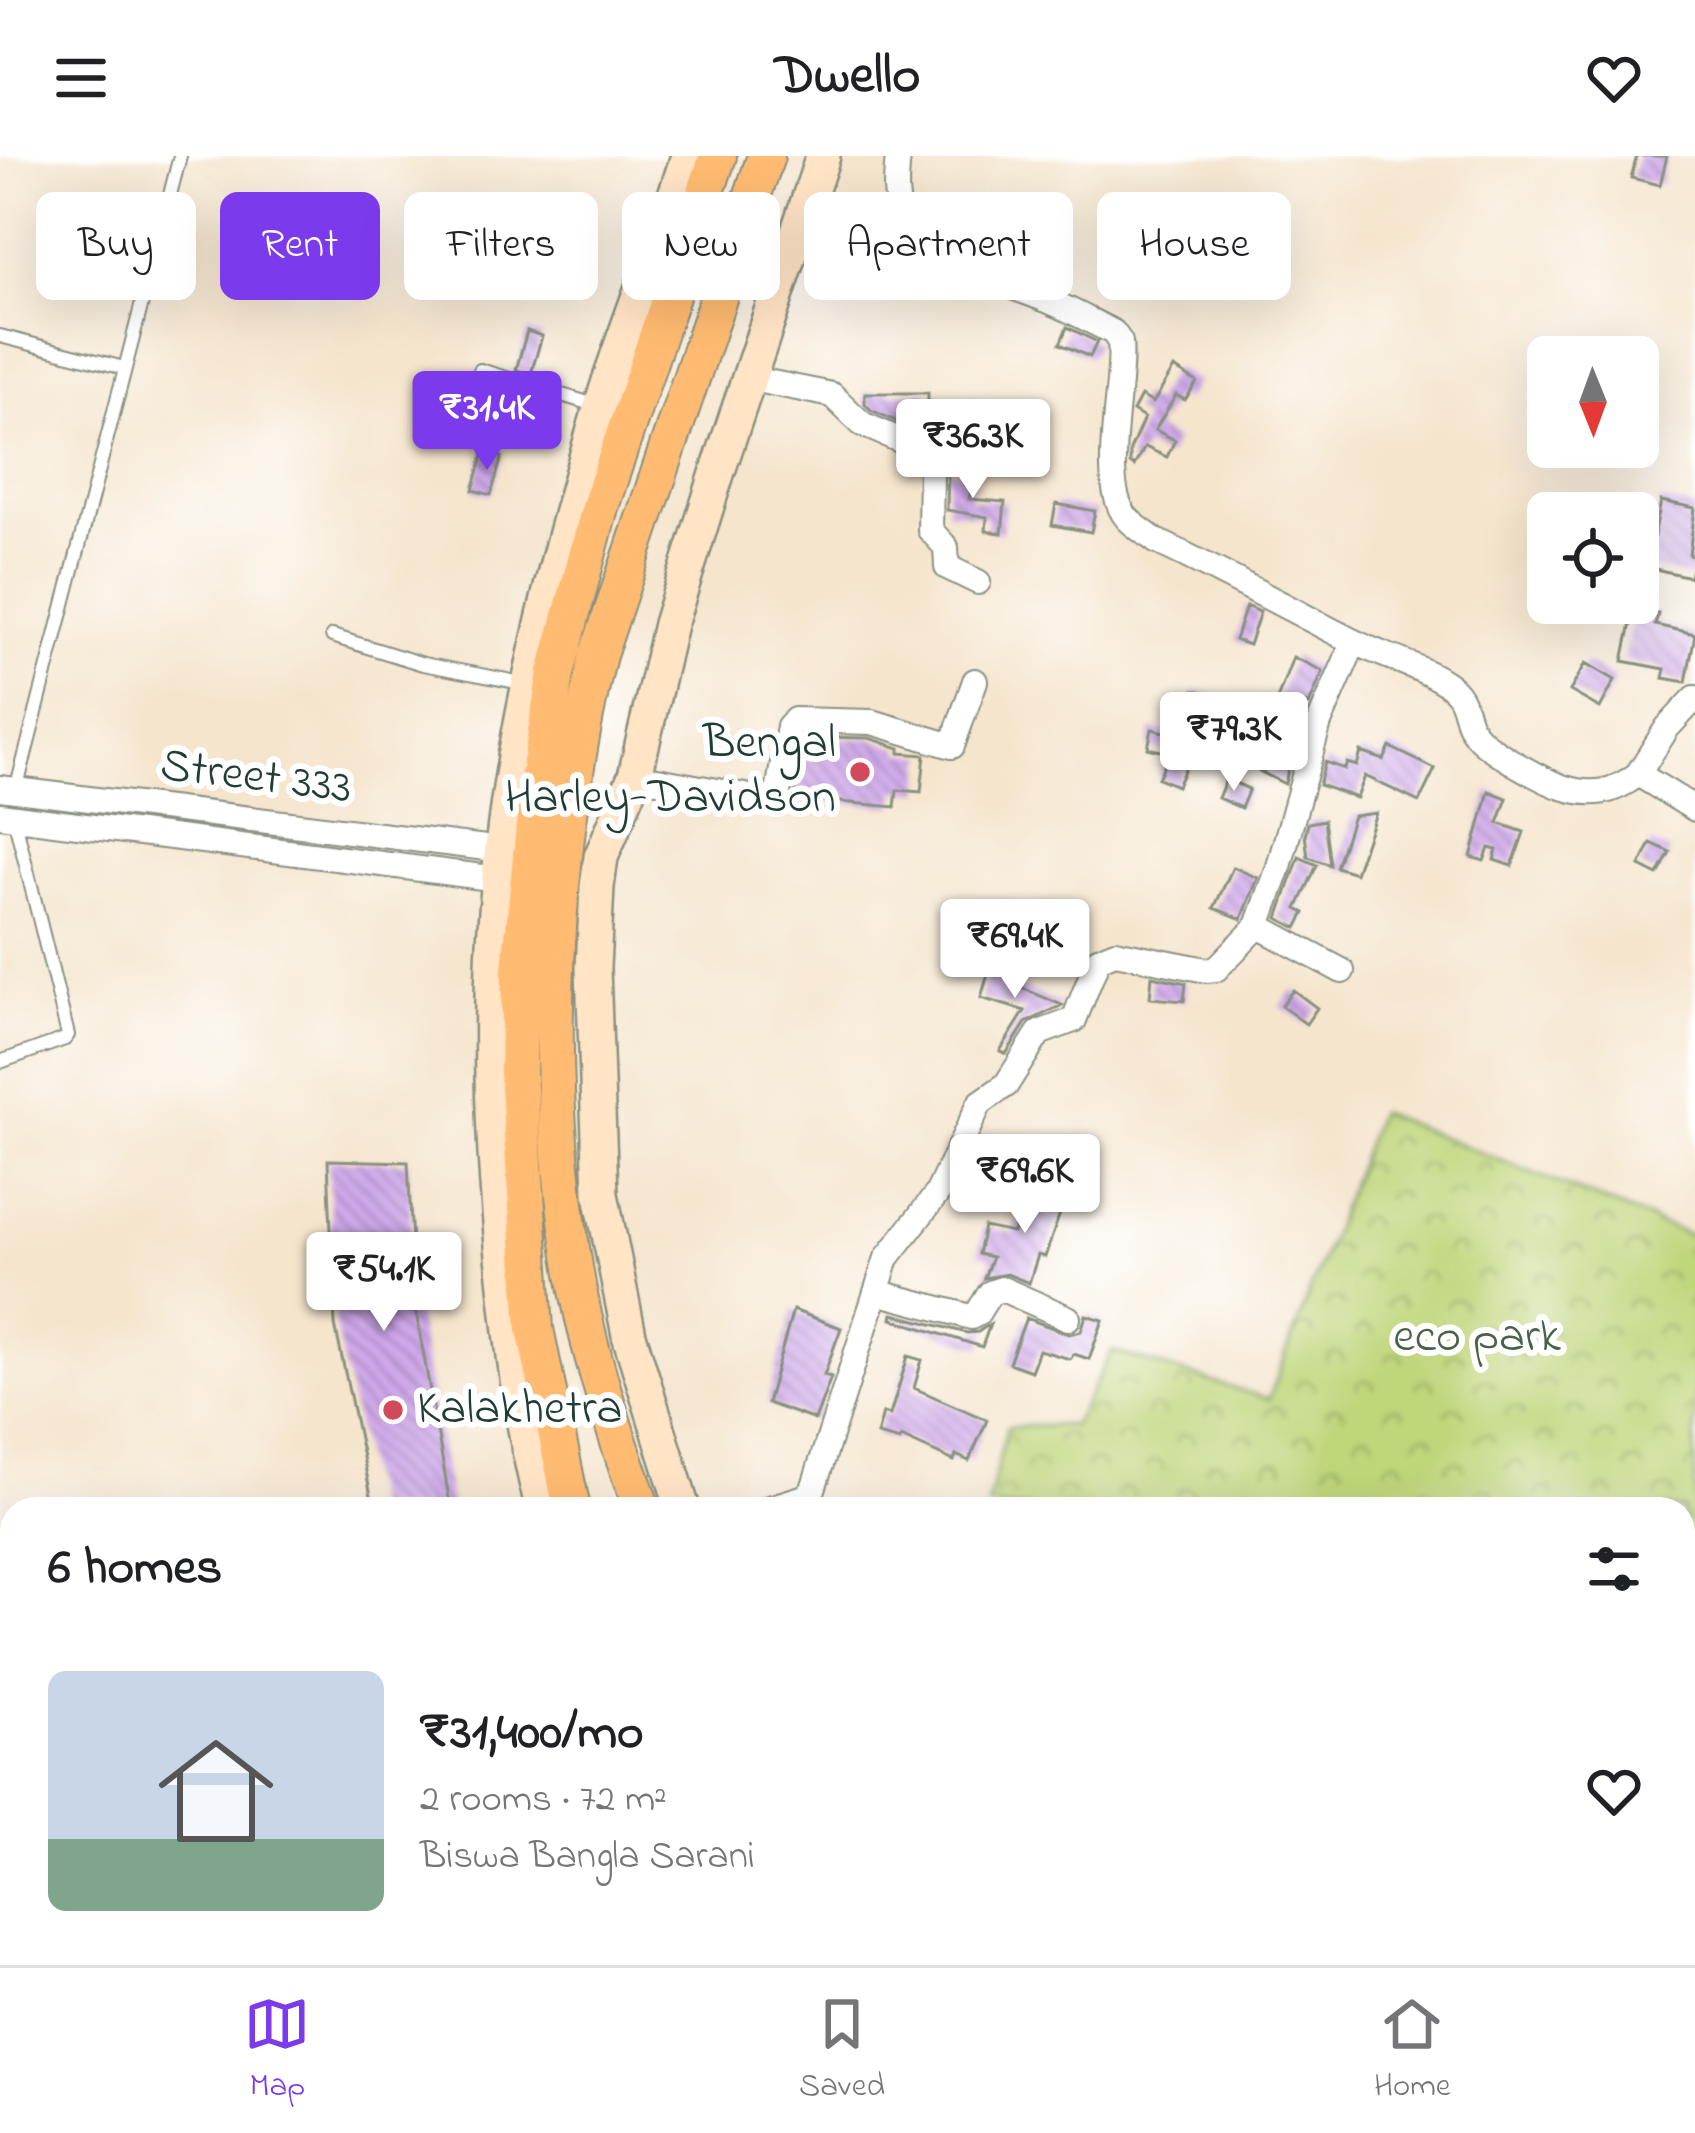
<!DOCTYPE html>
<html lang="en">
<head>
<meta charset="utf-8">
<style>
	body { margin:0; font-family:"Indie Flower",sans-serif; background:#f2f2f2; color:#202124; height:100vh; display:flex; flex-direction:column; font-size:45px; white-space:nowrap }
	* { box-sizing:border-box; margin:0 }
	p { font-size:39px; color:#757577 }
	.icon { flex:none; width:66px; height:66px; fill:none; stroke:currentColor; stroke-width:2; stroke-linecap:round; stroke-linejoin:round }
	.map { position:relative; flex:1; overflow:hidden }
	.sheet { position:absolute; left:0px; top:1341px; width:1695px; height:468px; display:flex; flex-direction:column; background:#fff; border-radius:36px 36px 0 0; box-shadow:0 12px 48px #0002 }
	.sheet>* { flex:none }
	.banner { position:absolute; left:36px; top:36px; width:1623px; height:108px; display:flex; gap:24px }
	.needle { width:78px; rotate:179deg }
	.buttons { position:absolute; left:1527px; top:180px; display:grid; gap:24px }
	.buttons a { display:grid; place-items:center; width:132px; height:132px; border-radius:18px; background:#fff; box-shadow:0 12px 48px #0002; font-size:60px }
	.price { position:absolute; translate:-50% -102px; padding:0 27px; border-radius:12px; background:#fff; color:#222; font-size:39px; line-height:78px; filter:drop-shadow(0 3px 6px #0008) }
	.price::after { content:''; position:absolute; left:50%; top:72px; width:36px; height:27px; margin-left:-18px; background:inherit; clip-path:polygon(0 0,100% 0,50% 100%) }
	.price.current { background:#7c3aed; color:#fff }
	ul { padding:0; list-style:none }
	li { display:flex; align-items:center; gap:36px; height:300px; padding:0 48px }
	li+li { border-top:3px solid #e0e0e0 }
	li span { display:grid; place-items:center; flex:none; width:336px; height:240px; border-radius:18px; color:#555 }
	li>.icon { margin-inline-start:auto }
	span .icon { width:144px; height:144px; fill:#fffc; stroke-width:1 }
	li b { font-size:51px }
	h2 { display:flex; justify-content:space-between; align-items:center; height:144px; padding:0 48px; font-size:51px }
	.pill { padding:0 42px; border-radius:18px; background:#fff; box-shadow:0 12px 48px #0002; font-size:42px; line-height:108px }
	.pill.current { background:#7c3aed; color:#fff }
	header { display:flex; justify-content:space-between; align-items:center; height:156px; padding:0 48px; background:#fff; font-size:54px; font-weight:700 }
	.menu { display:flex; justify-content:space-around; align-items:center; height:168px; border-top:3px solid #e0e0e0; background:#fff; font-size:33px; color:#757577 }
	.menu a { display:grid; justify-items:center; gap:6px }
	.menu .current { color:#7c3aed }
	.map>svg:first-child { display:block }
</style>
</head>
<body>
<header><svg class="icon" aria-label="menu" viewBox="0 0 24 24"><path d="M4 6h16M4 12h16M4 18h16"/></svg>Dwello<svg class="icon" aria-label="heart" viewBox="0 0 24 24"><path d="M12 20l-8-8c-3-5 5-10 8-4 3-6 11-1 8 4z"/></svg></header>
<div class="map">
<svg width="1695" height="1809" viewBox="0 0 1695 1809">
	<defs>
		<pattern id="park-crowns" width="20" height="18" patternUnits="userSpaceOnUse" patternTransform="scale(3)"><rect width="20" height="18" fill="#bfd67a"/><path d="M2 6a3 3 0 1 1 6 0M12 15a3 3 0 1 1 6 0" fill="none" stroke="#9baf65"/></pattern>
		<pattern id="building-back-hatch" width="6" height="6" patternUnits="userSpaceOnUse" patternTransform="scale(3)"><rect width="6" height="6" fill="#cfa8ea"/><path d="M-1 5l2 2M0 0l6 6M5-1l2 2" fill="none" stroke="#a78abe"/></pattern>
	</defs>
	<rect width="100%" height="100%" fill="#fff"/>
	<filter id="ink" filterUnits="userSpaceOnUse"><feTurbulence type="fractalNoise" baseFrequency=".00833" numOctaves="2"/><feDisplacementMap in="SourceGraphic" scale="24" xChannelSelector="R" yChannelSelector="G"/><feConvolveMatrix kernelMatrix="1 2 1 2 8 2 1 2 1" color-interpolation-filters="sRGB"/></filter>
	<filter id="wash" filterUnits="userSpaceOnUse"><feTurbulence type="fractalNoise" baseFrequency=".004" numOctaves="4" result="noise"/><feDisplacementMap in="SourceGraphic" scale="48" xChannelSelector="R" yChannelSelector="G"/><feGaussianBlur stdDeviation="2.7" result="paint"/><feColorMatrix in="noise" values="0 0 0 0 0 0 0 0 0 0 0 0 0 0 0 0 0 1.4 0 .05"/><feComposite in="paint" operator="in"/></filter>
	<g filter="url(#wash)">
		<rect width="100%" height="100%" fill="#f5e5cd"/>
		<!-- park -->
		<path fill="url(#park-crowns)" stroke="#6f8a57" stroke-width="3" d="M1378,956L1695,1081V1752L1683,1746V1353H1006L988,1349L1007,1271L1073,1269L1112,1195L1269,1243Z
			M863,1797H1548L1545,1809H867Z"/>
		<g id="blocks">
			<!-- building -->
			<path fill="url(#building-back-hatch)" d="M1637,0H1667L1660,29L1631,22Z
				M1067,171L1097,186L1090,201L1060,188Z
				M527,175L542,180L531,218L516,214Z
				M1174,212L1197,226L1185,244L1176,239L1155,274L1175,284L1167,301L1145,291L1134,310L1130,307V294L1144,262L1133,255L1141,240L1153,247Z
				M865,237H928V269H905L871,254L865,248Z
				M1028,254V279L1007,280V255Z
				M484,296L502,301L491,339L473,334Z
				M948,314L974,318L969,343L1005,346L1002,377L986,375L987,361L947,354Z
				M1661,345L1695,352L1689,399L1695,402L1690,421L1638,409L1640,387L1652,390Z
				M1056,348L1095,355L1091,376L1052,369Z
				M1246,450L1260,456L1249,489L1235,484Z
				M1634,453L1658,458L1655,469L1695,478L1686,526L1663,522L1665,513L1623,505Z
				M1293,501L1323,515L1309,549L1302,546L1285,628L1259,615L1270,585L1245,577L1253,553L1271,559Z
				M1586,507L1615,524L1600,552L1570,535Z
				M1194,534L1216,540L1205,579L1235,586L1231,603L1194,594L1177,630L1158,622L1170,597L1148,592L1152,573L1182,580Z
				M804,581L869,582L900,592V597L925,599L921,636L897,634L895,651L795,642Z
				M1390,591L1435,613L1419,646L1365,620L1357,642L1319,629L1325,606L1345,613L1347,607L1357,610L1361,596L1384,604Z
				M1226,623L1249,633L1241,652L1218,642Z
				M1489,635L1507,642L1498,667L1524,676L1512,710L1494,704L1497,694L1489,692L1484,705L1471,701Z
				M1376,657L1355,717L1336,711L1353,660Z
				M1324,664L1330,709L1308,701L1305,679L1308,667Z
				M1651,687L1670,696L1658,719L1640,710Z
				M1299,701L1317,709L1297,753L1305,757L1297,772L1278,762Z
				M1233,711L1258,722L1242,763L1214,752Z
				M990,811L1013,818L1010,827L1062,849L1026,867L1006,898L1000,895L1025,855L981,842Z
				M1152,820L1186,827L1184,845L1150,842Z
				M1293,834L1317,852L1306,868L1281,850Z
				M328,1004L408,1006L415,1150L451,1353H374L335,1169Z
				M1040,1027L1074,1040L1069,1054L1062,1051L1045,1101L1038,1099L1029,1127L1007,1118L984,1122L992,1101L978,1098L984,1071L1013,1077L1023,1045L1033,1048Z
				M793,1154L841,1172L824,1219L831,1221L815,1264L767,1247Z
				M893,1158L967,1177L978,1176L990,1168L982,1191L892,1163Z
				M1086,1159L1103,1164L1089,1203L1074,1198L1070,1203L1039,1194L1031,1215L1009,1207L1026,1162L1069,1178L1081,1175Z
				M908,1200L922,1204L914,1232L987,1264L969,1305L956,1299L954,1305L901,1281L900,1285L877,1279L883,1257L890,1259Z"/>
		</g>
	</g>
	<g filter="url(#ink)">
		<use href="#blocks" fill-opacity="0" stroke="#8a9180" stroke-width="3"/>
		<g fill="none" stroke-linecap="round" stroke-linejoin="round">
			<defs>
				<path id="lane" d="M0,180L124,212
					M480,214L601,251
					M332,480L423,508L527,528
					M16,634L180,0
					M0,906L65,883L68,879L14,661
					M806,1341L831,1353"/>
				<path id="street" d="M898,0C896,21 893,47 904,65C931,109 1000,125 1044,143C1068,152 1090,165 1113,176L1120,186C1125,229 1097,328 1127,362C1135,371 1147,378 1156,385C1223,416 1287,452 1352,485C1382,500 1416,508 1444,526C1471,543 1460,560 1476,579C1489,595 1542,624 1562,631C1592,641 1614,637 1638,618L1695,653
					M747,222L832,239L862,268L925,295L931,317L930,374L946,391L947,411L978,426
					M1638,618L1667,572L1695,542
					M635,620L767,644L778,637L789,570L795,564L872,566L952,590L975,525
					M0,632L502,694
					M0,659L498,723
					M1258,770L1342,815
					M876,1136L971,1161L977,1158L990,1137L1002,1133L1068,1162
					M766,1353L805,1341L813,1333L887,1102L937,1038L980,947L1006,929L1039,877L1074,864L1098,803L1115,796L1206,814L1216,813L1258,770L1278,714L1319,567L1354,486
					M1683,1761L1695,1766
					M1553,1809L1556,1797"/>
				<path id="secondary" d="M543,1353C522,1277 513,1198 505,1120C491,987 486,852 499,720C513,572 550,426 591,284C618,188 658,95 688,0
					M683,1353L629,1179L601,1038L593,812L597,731L601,701L635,620L670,468L717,318L823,0
					M0,1622L12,1654
					M0,1741L12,1775
					M20,1797L24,1809
					M66,1797L70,1809
					M686,1797L690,1809
					M840,1797L844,1809"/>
				<path id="primary" d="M572,1353L535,1173L518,916L520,813L539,619L556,517L600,351L718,0
					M642,1353C617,1282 592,1209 578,1134C540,927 550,704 598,499L766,0
					M715,1797L719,1809
					M796,1797L800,1809"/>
			</defs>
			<!-- lane casing -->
			<use href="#lane" stroke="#8a9180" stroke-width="16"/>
			<!-- street casing -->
			<use href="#street" stroke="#8a9180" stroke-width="28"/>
			<!-- secondary casing -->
			<use href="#secondary" stroke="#8a9180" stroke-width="38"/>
			<!-- primary casing -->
			<use href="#primary" stroke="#8a9180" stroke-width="40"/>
			<!-- lane -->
			<use href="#lane" stroke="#fff" stroke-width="12"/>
			<!-- street -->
			<use href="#street" stroke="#fff" stroke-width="24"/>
			<!-- secondary -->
			<use href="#secondary" stroke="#ffe4c6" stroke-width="33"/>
			<!-- primary -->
			<use href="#primary" stroke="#ffbb71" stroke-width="36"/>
		</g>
	</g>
	<!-- markers -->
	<g fill="#d1495b" stroke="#fff" stroke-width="4.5">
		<circle cx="860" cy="616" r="12"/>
		<circle cx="393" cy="1254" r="12"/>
	</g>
	<g text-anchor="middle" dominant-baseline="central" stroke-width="12" stroke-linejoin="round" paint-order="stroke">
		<!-- poi labels -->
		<g font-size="48" fill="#1f3d34" stroke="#fff" text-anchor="end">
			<text x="836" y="588">Bengal<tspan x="836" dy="55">Harley-Davidson</tspan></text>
			<text x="417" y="1254" text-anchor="start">Kalakhetra</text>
		</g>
		<!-- street labels -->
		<g font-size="48" fill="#1f3d34" stroke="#fff">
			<text transform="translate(256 622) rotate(7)">Street 333</text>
		</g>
		<!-- park labels -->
		<g font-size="48" fill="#476346" stroke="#fff">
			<text x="1477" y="1182">eco park</text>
		</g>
	</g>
</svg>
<div class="buttons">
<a><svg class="needle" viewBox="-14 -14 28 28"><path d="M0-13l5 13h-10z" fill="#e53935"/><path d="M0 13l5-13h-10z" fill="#757577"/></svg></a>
<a><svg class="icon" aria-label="locate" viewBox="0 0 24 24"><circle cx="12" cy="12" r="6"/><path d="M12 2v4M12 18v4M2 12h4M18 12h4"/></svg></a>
</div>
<b class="price current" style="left:487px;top:317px">₹31.4K</b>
<b class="price" style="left:973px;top:345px">₹36.3K</b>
<b class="price" style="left:1234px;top:638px">₹79.3K</b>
<b class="price" style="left:1015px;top:845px">₹69.4K</b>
<b class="price" style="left:1025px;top:1080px">₹69.6K</b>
<b class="price" style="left:384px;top:1178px">₹54.1K</b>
<div class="banner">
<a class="pill">Buy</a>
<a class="pill current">Rent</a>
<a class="pill">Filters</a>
<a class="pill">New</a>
<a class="pill">Apartment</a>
<a class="pill">House</a>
</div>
<section class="sheet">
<h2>6 homes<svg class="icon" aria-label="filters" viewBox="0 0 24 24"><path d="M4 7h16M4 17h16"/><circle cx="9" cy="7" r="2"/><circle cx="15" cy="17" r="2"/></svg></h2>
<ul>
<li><span style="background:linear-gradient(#c9d6e8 70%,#7fa58c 0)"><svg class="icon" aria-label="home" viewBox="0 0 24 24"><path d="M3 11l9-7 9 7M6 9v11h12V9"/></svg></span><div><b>₹31,400/mo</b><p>2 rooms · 72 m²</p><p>Biswa Bangla Sarani</p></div><svg class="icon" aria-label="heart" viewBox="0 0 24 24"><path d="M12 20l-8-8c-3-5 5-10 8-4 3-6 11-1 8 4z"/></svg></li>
</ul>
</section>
</div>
<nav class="menu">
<a class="current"><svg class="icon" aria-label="map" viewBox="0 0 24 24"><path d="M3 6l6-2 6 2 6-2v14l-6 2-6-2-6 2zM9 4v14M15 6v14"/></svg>Map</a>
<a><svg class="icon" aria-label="saved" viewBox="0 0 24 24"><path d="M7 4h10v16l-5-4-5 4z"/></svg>Saved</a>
<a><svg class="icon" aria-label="home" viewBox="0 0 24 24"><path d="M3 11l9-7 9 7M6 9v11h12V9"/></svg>Home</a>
</nav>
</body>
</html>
